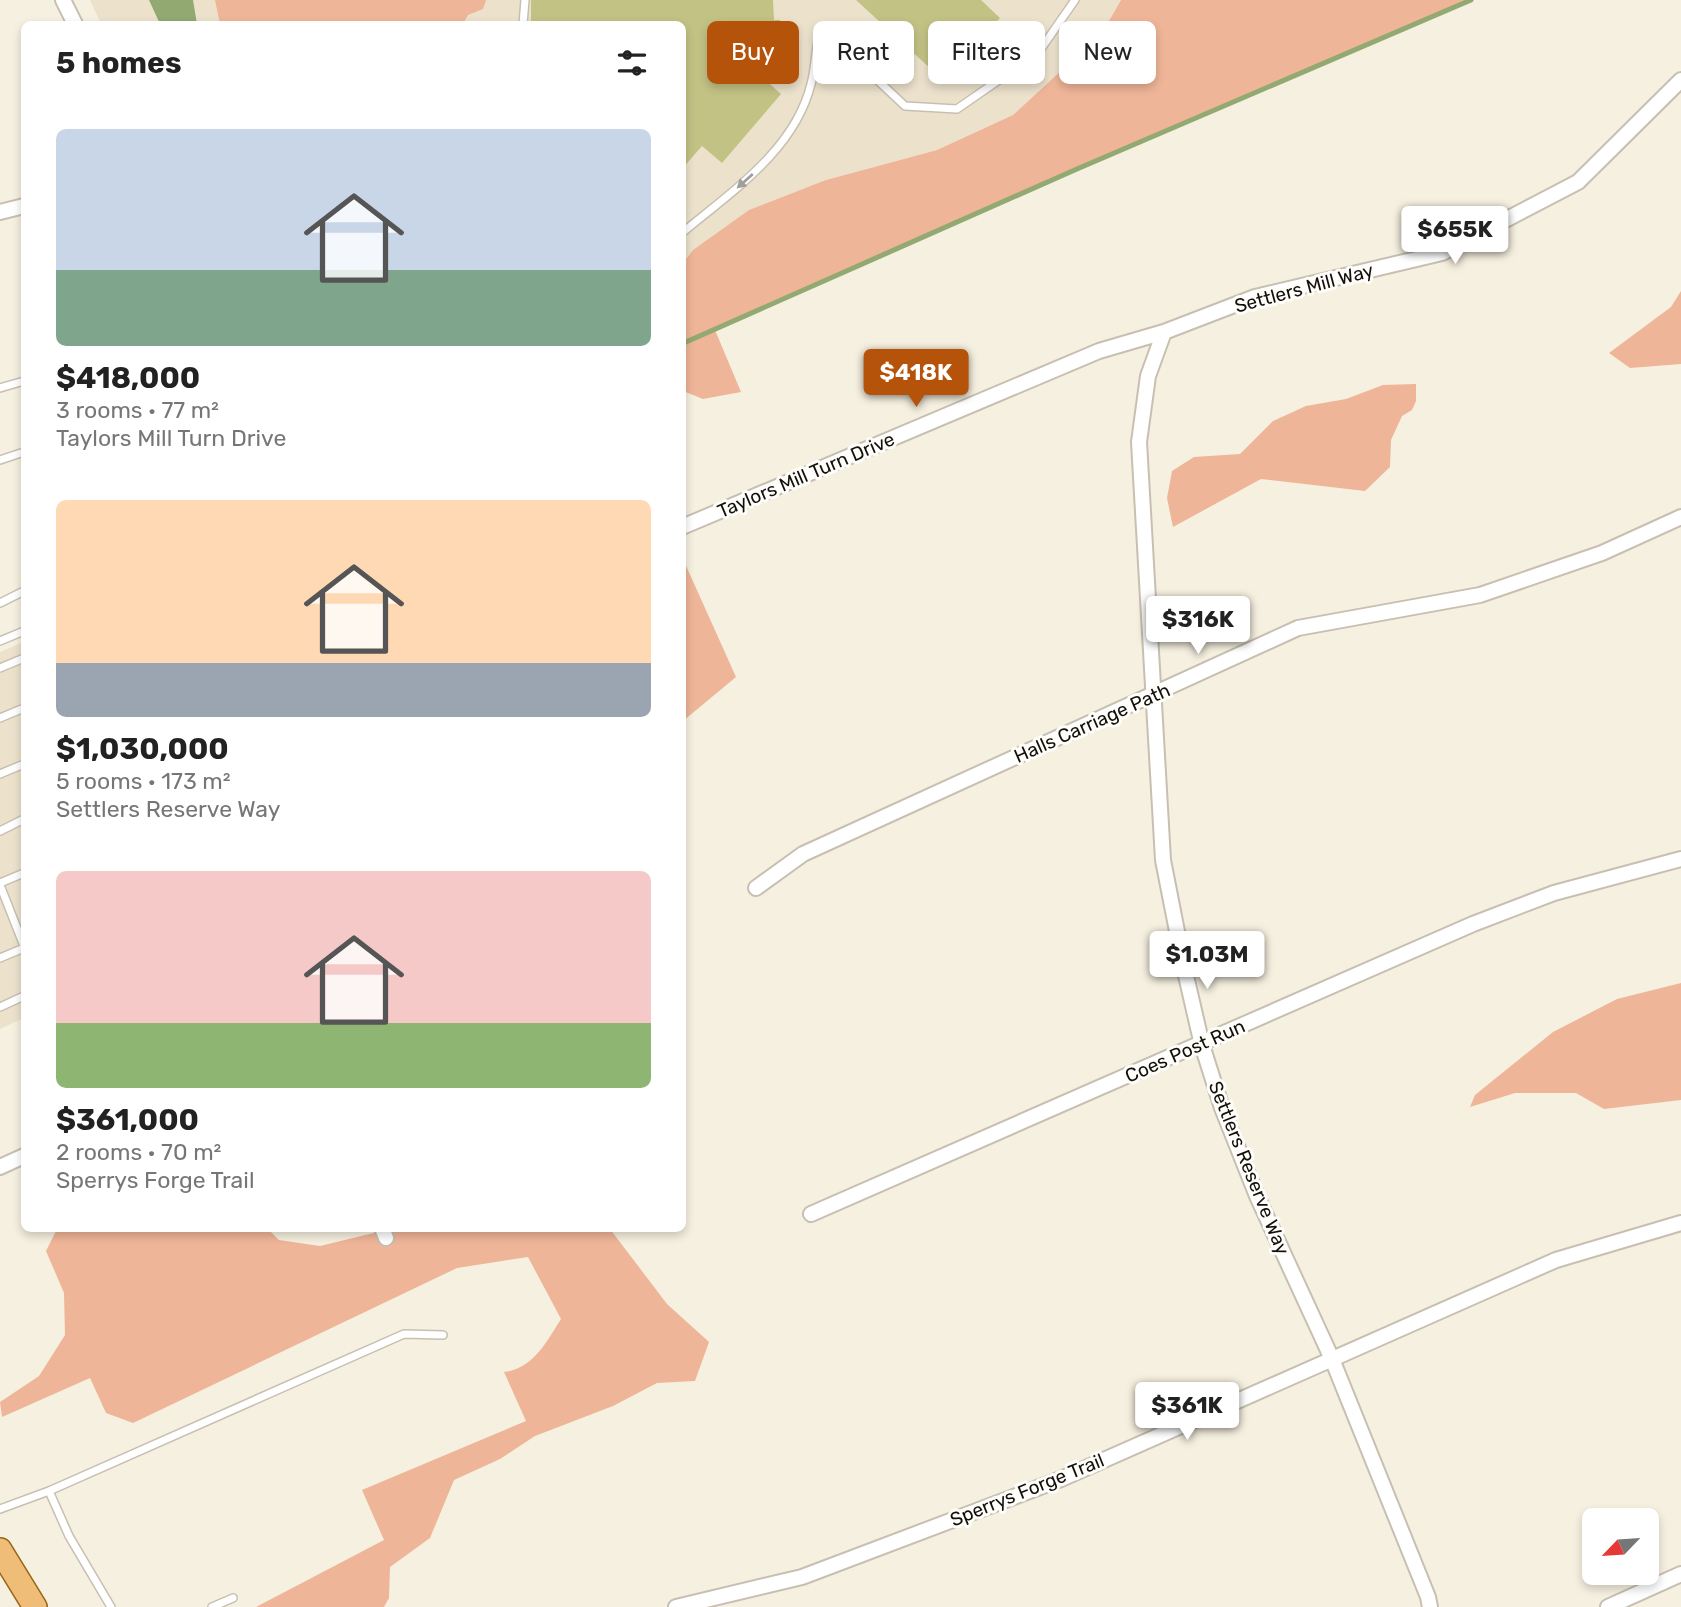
<!DOCTYPE html>
<html lang="en">
<head>
<meta charset="utf-8">
<style>
	body { margin:0; font-family:Rubik,sans-serif; background:#f6f6f6; color:#222; height:100vh; display:flex; flex-direction:column; font-size:26px; white-space:nowrap }
	* { box-sizing:border-box; margin:0 }
	p { font-size:23px; color:#767676 }
	.icon { flex:none; width:38px; height:38px; fill:none; stroke:currentColor; stroke-width:2; stroke-linecap:round; stroke-linejoin:round }
	.map { position:relative; flex:1; overflow:hidden }
	.sheet { position:absolute; left:21px; top:21px; width:665px; height:1211px; display:flex; flex-direction:column; background:#fff; border-radius:10px; box-shadow:0 4px 10px #0003 }
	.sheet>* { flex:none }
	.guide { position:absolute; left:707px; top:21px; width:665px; height:63px; display:flex; gap:14px }
	.needle { width:46px; rotate:245deg }
	.fabs { position:absolute; left:1582px; top:1508px; display:grid; gap:14px }
	.fabs a { display:grid; place-items:center; width:77px; height:77px; border-radius:10px; background:#fff; box-shadow:0 4px 10px #0003; font-size:35px }
	.price { position:absolute; translate:-50% -60px; padding:0 16px; border-radius:7px; background:#fff; color:#222; font-size:23px; line-height:46px; filter:drop-shadow(0 2px 4px #0008) }
	.price::after { content:''; position:absolute; left:50%; top:42px; width:21px; height:16px; margin-left:-10px; background:inherit; clip-path:polygon(0 0,100% 0,50% 100%) }
	.price.selected { background:#b45309; color:#fff }
	ul { padding:0; list-style:none }
	li { display:grid; align-content:center; gap:14px; height:371px; padding:0 35px }
	li span { display:grid; place-items:center; height:217px; border-radius:10px; color:#555 }
	li>.icon { margin-inline-start:auto }
	span .icon { width:126px; height:126px; fill:#fffc; stroke-width:1 }
	li b { font-size:30px }
	h2 { display:flex; justify-content:space-between; align-items:center; height:84px; padding:0 35px; font-size:30px }
	.tag { padding:0 24px; border-radius:10px; background:#fff; box-shadow:0 4px 10px #0003; font-size:24px; line-height:63px }
	.tag.selected { background:#b45309; color:#fff }
	.map>svg:first-child { display:block }
</style>
</head>
<body>
<div class="map">
<svg width="1681" height="1607" viewBox="0 0 1681 1607">
	<rect width="100%" height="100%" fill="#f6f0e0"/>
	<!-- built -->
	<path fill="#ece2cc" d="M90,0H1121L1102,33L1013,115L937,150L826,180L693,250L683,263L682,24H101Z
		M24,642V1018L0,1029V652Z"/>
	<!-- green -->
	<path fill="#efb598" d="M215,0H486L483,9L468,15L463,24H220Z
		M1121,0H1471L1077,169L715,330L741,392L703,399L683,391V263L693,250L749,210L826,180L937,150L1013,115L1102,33Z
		M1681,291V364L1630,368L1609,353L1671,307Z
		M1416,384V401L1412,410L1402,416L1391,440L1390,467L1365,491L1261,479L1173,527L1167,498L1172,471L1194,457L1240,454L1273,421L1306,406L1346,399L1383,385Z
		M683,559L736,677L683,721H682Z
		M1681,983V1100L1604,1109L1576,1093H1515L1470,1107L1475,1095L1553,1032L1617,999Z
		M57,1229H268L279,1240L320,1246L390,1229H610L667,1304L709,1342L695,1381L657,1383L613,1406L535,1436L500,1459L454,1480L430,1538L390,1567L389,1598L384,1607H256L384,1540L362,1490L526,1421L504,1372C533,1369 547,1341 561,1319L528,1257L457,1268L133,1423L106,1413L90,1378L2,1417L0,1402L39,1376L65,1335L64,1293L46,1251Z"/>
	<!-- water -->
	<path fill="#92a972" d="M149,0H193L197,24H160Z"/>
	<g fill="none" stroke-linecap="round" stroke-linejoin="round">
		<!-- stream -->
		<path stroke="#92a972" stroke-width="5" d="M686,342L1077,169L1471,0"/>
	</g>
	<!-- building -->
	<path fill="#c3c285" d="M531,0H773L774,20H780L783,77L763,78L781,94L722,163L702,146L682,169V24H531Z
		M856,0H981L1000,18L945,82Z"/>
	<g fill="none" stroke-linecap="round" stroke-linejoin="round">
		<defs>
			<path id="lane" d="M523,24L525,0
				M682,233C731,192 795,150 811,84C815,70 815,55 818,41L855,59L905,106L957,109L1038,53L1075,0
				M0,388L24,381
				M0,460L24,452
				M0,603L24,591
				M0,641L24,631
				M0,668L24,658
				M0,718L24,708
				M0,774L24,764
				M0,831L24,819
				M0,883L24,873
				M0,885L24,946
				M0,958L24,948
				M0,1007L24,996
				M49,1491L404,1334L443,1335
				M0,1509L49,1491L69,1536L111,1607
				M212,1607L233,1598"/>
			<path id="street" d="M63,0L75,24
				M0,212L24,206
				M1164,332L1148,376L1139,442L1163,860L1184,967L1202,1045L1222,1108L1257,1196L1332,1359L1428,1597L1430,1607
				M682,527L1099,351L1164,332L1255,297L1442,253L1578,182L1681,80
				M756,888L803,854L1298,628L1480,595L1602,553L1681,517
				M0,1167L24,1156
				M811,1214L1473,924L1554,893L1681,859
				M382,1228L386,1238
				M676,1607L802,1577L1061,1479L1556,1260L1681,1223
				M1608,1607L1681,1574"/>
			<path id="primary" d="M0,1550L35,1607"/>
		</defs>
		<!-- lane casing -->
		<use href="#lane" stroke="#c7c0b2" stroke-width="10"/>
		<!-- street casing -->
		<use href="#street" stroke="#c7c0b2" stroke-width="18"/>
		<!-- primary casing -->
		<use href="#primary" stroke="#9a6416" stroke-width="26"/>
		<!-- lane -->
		<use href="#lane" stroke="#fff" stroke-width="7"/>
		<!-- street -->
		<use href="#street" stroke="#fff" stroke-width="14"/>
		<!-- primary -->
		<use href="#primary" stroke="#efbd77" stroke-width="23"/>
	</g>
	<!-- one-way arrows -->
	<defs><path id="oneway-solid" d="M-6-.8H1V-3.2L6.5 0L1 3.2V.8H-6Z" transform="scale(1.75)"/></defs>
	<use fill="#a09f9d" href="#oneway-solid" transform="translate(745 181) rotate(138)"/>
	<g text-anchor="middle" dominant-baseline="central" stroke-width="6" stroke-linejoin="round" paint-order="stroke">
		<!-- street labels -->
		<g font-size="19" fill="#12100b" stroke="#fffdfa">
			<text transform="translate(1304 288) rotate(-15)">Settlers Mill Way</text>
			<text transform="translate(806 475) rotate(-23)">Taylors Mill Turn Drive</text>
			<text transform="translate(1092 723) rotate(-24)">Halls Carriage Path</text>
			<text transform="translate(1185 1051) rotate(-24)">Coes Post Run</text>
			<text transform="translate(1249 1168) rotate(68)">Settlers Reserve Way</text>
			<text transform="translate(1027 1490) rotate(-22)">Sperrys Forge Trail</text>
		</g>
	</g>
</svg>
<div class="fabs">
<a><svg class="needle" viewBox="-14 -14 28 28"><path d="M0-13l5 13h-10z" fill="#e53935"/><path d="M0 13l5-13h-10z" fill="#767676"/></svg></a>
</div>
<b class="price" style="left:1455px;top:266px">$655K</b>
<b class="price selected" style="left:916px;top:409px">$418K</b>
<b class="price" style="left:1198px;top:656px">$316K</b>
<b class="price" style="left:1207px;top:991px">$1.03M</b>
<b class="price" style="left:1187px;top:1442px">$361K</b>
<div class="guide">
<a class="tag selected">Buy</a>
<a class="tag">Rent</a>
<a class="tag">Filters</a>
<a class="tag">New</a>
</div>
<section class="sheet">
<h2>5 homes<svg class="icon" aria-label="filters" viewBox="0 0 24 24"><path d="M4 7h16M4 17h16"/><circle cx="9" cy="7" r="2"/><circle cx="15" cy="17" r="2"/></svg></h2>
<ul>
<li><span style="background:linear-gradient(#c9d6e8 65%,#7fa58c 0)"><svg class="icon" aria-label="home" viewBox="0 0 24 24"><path d="M3 11l9-7 9 7M6 9v11h12V9"/></svg></span><div><b>$418,000</b><p>3 rooms · 77 m²</p><p>Taylors Mill Turn Drive</p></div></li>
<li><span style="background:linear-gradient(#ffd9b3 75%,#9aa5b1 0)"><svg class="icon" aria-label="home" viewBox="0 0 24 24"><path d="M3 11l9-7 9 7M6 9v11h12V9"/></svg></span><div><b>$1,030,000</b><p>5 rooms · 173 m²</p><p>Settlers Reserve Way</p></div></li>
<li><span style="background:linear-gradient(#f6c9c9 70%,#8fb573 0)"><svg class="icon" aria-label="home" viewBox="0 0 24 24"><path d="M3 11l9-7 9 7M6 9v11h12V9"/></svg></span><div><b>$361,000</b><p>2 rooms · 70 m²</p><p>Sperrys Forge Trail</p></div></li>
</ul>
</section>
</div>
</body>
</html>
